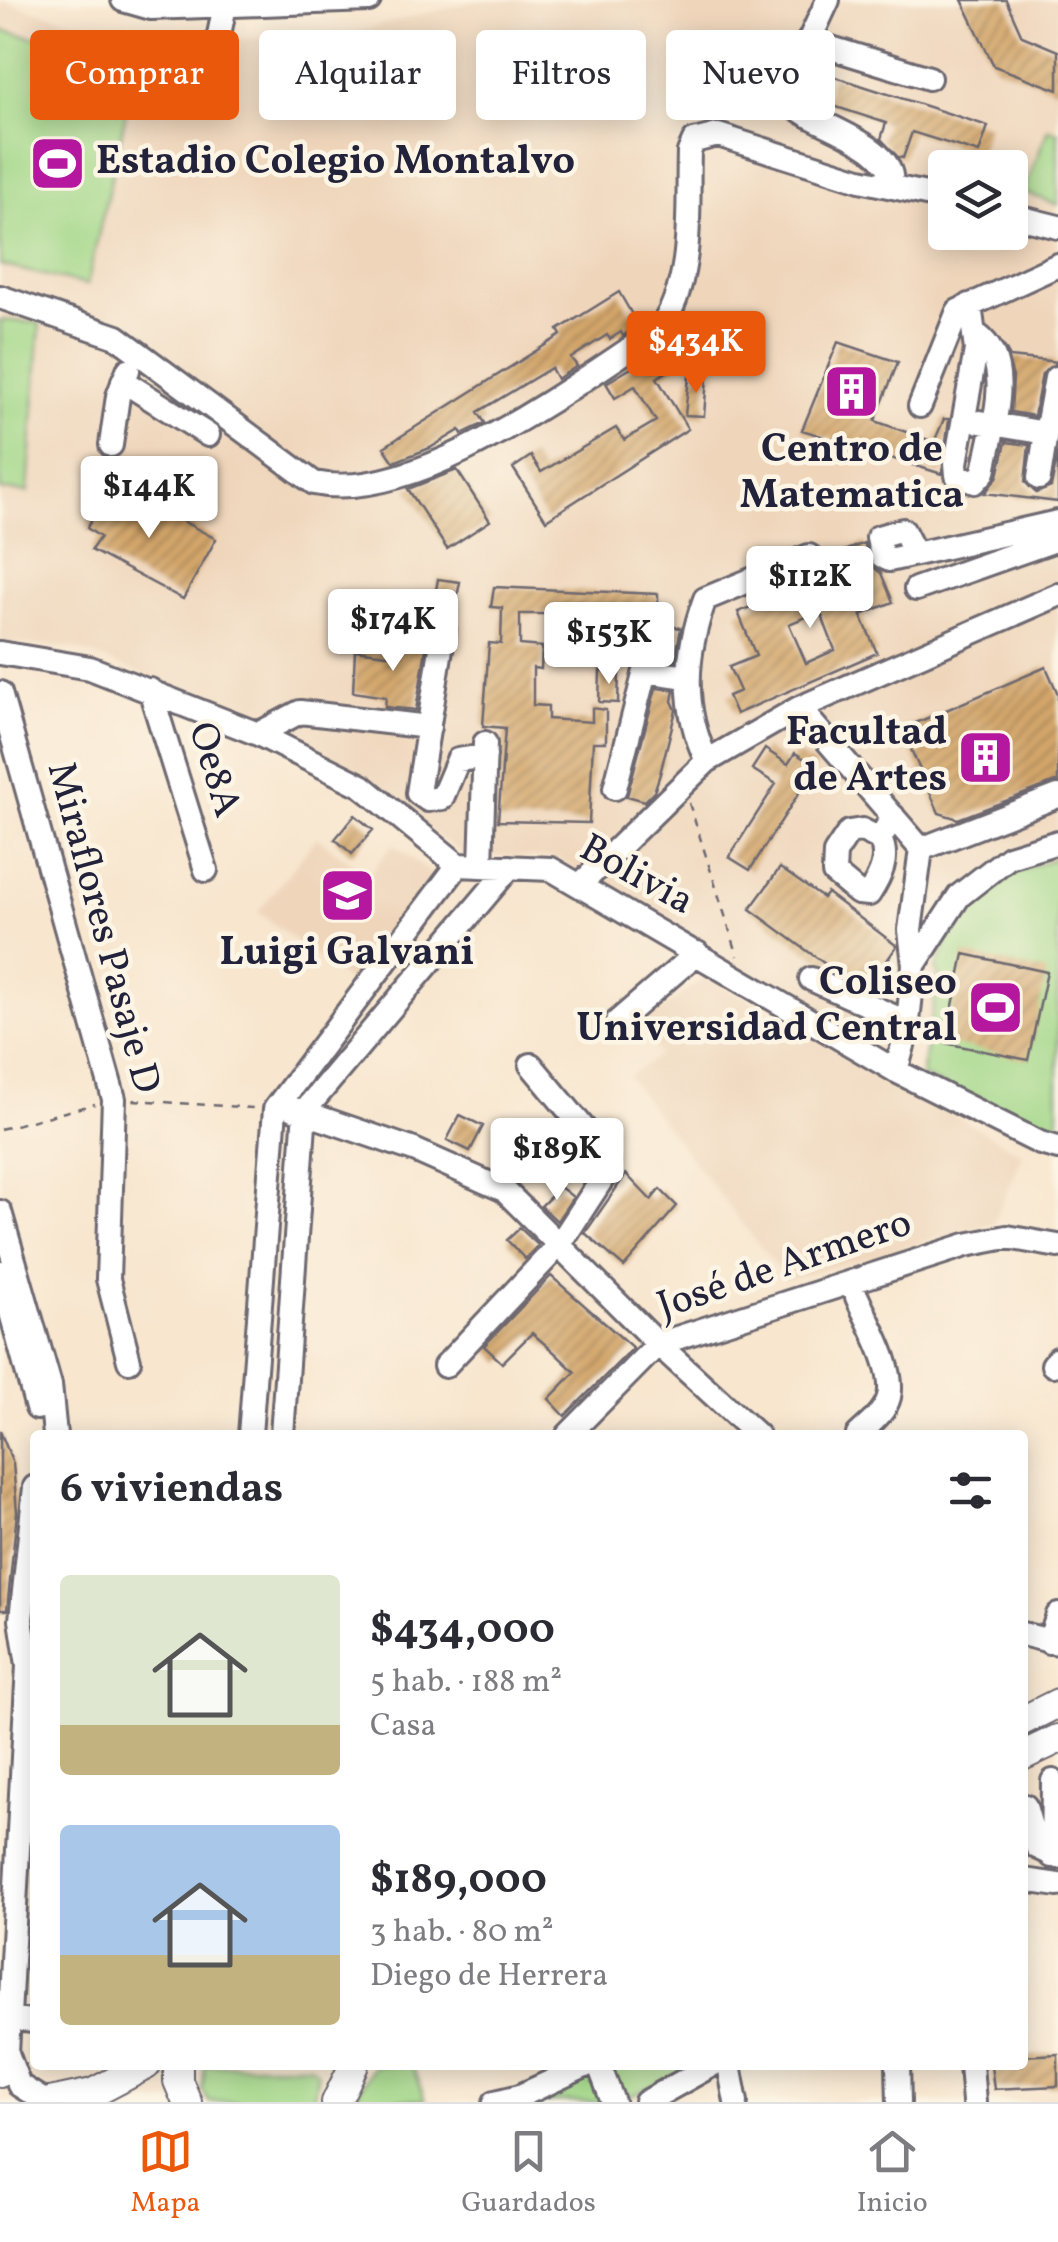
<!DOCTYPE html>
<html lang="es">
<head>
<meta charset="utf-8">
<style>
	body { margin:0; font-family:Vollkorn,serif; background:#f2f2f3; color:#2b2b33; height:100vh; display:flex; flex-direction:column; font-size:38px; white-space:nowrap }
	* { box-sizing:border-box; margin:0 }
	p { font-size:32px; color:#7c7c81 }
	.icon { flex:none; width:55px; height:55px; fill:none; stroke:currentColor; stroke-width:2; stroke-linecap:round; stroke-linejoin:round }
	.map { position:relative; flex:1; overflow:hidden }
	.sheet { position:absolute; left:30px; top:1430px; width:998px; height:640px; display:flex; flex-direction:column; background:#fff; border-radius:10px; box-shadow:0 5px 25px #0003 }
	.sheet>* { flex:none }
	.hud { position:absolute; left:30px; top:30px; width:1000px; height:90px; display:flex; gap:20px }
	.fabs { position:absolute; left:928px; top:150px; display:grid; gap:20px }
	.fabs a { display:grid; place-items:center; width:100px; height:100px; border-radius:10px; background:#fff; box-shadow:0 5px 25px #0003; font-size:50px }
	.price { position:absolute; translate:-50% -85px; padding:0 22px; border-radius:10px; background:#fff; color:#222; font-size:32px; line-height:65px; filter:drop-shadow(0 2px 5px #0008) }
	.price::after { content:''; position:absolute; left:50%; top:60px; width:30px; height:22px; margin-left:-15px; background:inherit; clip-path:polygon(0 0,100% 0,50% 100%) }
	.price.selected { background:#ea580c; color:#fff }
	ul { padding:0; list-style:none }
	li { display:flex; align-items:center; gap:30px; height:250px; padding:0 30px }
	li span { display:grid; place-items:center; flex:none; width:280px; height:200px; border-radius:10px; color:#555 }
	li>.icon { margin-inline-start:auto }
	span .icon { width:120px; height:120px; fill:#fffc; stroke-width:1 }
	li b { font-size:42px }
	h2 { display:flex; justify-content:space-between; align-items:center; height:120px; padding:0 30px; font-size:42px }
	.chip { padding:0 35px; border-radius:10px; background:#fff; box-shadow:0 5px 25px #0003; font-size:35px; line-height:90px }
	.chip.selected { background:#ea580c; color:#fff }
	.menu { display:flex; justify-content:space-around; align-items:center; height:140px; border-top:2px solid #e1e1e2; background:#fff; font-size:28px; color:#7c7c81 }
	.menu a { display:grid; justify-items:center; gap:5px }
	.menu .selected { color:#ea580c }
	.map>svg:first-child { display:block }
</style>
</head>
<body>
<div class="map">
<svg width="1058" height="2102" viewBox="0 0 1058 2102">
	<defs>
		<pattern id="building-hatch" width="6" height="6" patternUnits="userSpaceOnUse" patternTransform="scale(2.5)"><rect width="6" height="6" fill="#d3a66b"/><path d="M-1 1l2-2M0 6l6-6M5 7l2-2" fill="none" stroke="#ab8759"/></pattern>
	</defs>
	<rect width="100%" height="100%" fill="#fcf5e5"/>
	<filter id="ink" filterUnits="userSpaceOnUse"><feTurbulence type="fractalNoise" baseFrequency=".01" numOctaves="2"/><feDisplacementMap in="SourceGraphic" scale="20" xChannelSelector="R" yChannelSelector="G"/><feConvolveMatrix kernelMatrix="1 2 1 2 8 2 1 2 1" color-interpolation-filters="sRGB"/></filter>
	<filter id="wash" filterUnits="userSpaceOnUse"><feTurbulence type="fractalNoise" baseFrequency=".0048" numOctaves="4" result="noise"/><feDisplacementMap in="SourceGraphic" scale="40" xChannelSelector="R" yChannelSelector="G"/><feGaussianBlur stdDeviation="2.25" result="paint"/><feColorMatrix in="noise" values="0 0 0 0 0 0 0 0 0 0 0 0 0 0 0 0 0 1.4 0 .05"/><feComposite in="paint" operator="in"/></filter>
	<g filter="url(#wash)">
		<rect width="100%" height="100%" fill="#f8e6cf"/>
		<!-- built -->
		<path fill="#efd6bb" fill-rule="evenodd" d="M479,0H1058V1132L921,1076L926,1036L894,1027L885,1054L556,858L463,855L334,759L207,700L75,648L0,643V1L130,37L218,40L351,33ZM945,168H1010V232H945Z
			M317,837L368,876L393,844L436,877L353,985L258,912Z
			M706,976L1023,1154L994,1223L786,1280L628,1077L659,1055L642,1025Z"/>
		<!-- park -->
		<path fill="#a2d788" stroke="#627c62" stroke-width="2.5" d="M0,30L138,60L87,285L0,265Z
			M1048,129L1058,132V205L1024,192Z
			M0,320L40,323L28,492L0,490Z
			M1058,857V1132L1012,1118L921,1076L939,974L936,969L958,916L1018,871Z
			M205,2065H311L318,2073L313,2102H209L202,2090Z
			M374,2065H412L425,2100L354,2099Z
			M604,2065H697L618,2102H526Z"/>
		<g id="blocks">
			<!-- building -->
			<path fill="url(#building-hatch)" fill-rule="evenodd" d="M962,0H1006L1022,36L1058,51V90L994,66Z
				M832,76L988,126L979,153L912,132L903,158L898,157L881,139L886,123L824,103Z
				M619,292L638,325L623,336L621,332L610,339L607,335L571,358L577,366L557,379L551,368L478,412L485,423L462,434L460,430L430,448L394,462L384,447L561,335L558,330Z
				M702,326L713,342L657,378L688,429L546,520L513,468L531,456L541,472L616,428L624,440L656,421L635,386L615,398L606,383Z
				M838,342L898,362L875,421L934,442L944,419H949L942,474L802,430Z
				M1004,346L1010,357L1058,362L1042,374L1034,416L1011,412L1013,377Z
				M689,376L707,377L704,416L685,415Z
				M1006,442L1029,445L1025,482L1036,493L1051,487L1058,453V502L985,493L998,476Z
				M457,470L490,521L447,549L408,489Z
				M111,483L216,539L183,599L91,550L100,537L87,528Z
				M864,543L869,564L881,573L893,602L861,615L877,653L736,714L728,696L740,691L729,667L756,656L738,612L836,573L829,557ZM820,611L835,650L806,663L789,624Z
				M438,579L460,582L453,618L440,616L430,623Z
				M494,587L658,594V634L614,631L613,638L603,637V641L551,638L553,614H520V645L542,647L541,669L533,668V705L548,706V719L592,722V708L606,710V742H593L589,823L498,821L505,728L483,726L489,643L501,644L502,608L491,607Z
				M659,624L681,628L675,660L653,657Z
				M405,633L428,637L416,710L385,707L386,697L353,692L355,650L394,655L405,648Z
				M1046,667L1058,694V781L958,819L939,813L902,729Z
				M600,671L619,672L618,703L599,702Z
				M656,688L674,690L672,701L676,710L660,774L654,792L645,801L627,796Z
				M765,749L788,764L795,753L816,766L750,870L729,857L776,784L752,769Z
				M355,815L373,830L352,854L335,839Z
				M780,868L823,898L827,893L897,946L868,988L836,972L750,909Z
				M964,954L1047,972L1028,1060L945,1043Z
				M460,1115L483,1126L470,1151L447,1140Z
				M626,1174L651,1200L660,1189L677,1206L624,1267L585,1233Z
				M560,1187L573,1197L557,1221L541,1206Z
				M520,1228L538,1245L525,1259L507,1240Z
				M551,1276L633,1348L565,1416L549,1399L575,1372L554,1352L532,1333L502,1363L484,1346Z
				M0,1431L13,1463L17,1512L7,1610H0Z
				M1058,2054V2086L994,2089L991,2065H1022V2056Z"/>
		</g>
	</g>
	<g filter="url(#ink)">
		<use href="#blocks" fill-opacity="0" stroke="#6d676f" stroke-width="2.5"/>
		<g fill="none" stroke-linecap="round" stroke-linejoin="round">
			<defs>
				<path id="minor" d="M123,0L151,8L369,0
					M828,0L790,82L789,101C810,126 899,143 891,186
					M808,41L929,78
					M213,65L226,0
					M1010,215L1058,227
					M0,297L117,337L314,483C418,505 574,384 660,329C695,278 687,212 689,152L694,141L718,135L860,180L945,198
					M970,305L976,350L956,463L957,475L975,482L984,472C991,430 1017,363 976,334
					M123,381L208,435
					M920,406L958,311L1058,265
					M980,422L1046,433L1056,378
					M111,445L118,396L128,370
					M1039,478L1046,433
					M915,553L903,530L878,537L882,556L889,560L1058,522
					M916,589L1058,539
					M444,630L418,793L428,800L442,798L458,760L485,756
					M0,653L90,668L258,734L362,786L458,865L551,869L896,1071L1040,1143L1058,1148
					M150,690L206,870
					M0,693L114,1099L108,1279L129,1361
					M799,708L921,849L910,930L914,965
					M258,734L300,712L429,727
					M707,761C681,707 685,654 705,599L809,556
					M615,788L645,671L687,677
					M880,839L862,830L849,832L835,853L834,873L858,893L869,894C880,877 890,858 880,839L893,816
					M921,849L1058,796
					M481,865L485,743
					M580,885L707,761L799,708L1058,595
					M811,979L908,1023
					M617,1022L697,953
					M896,1071L907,1031L914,965L959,896L1009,857L1058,842
					M294,1109L414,1150L504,1190L658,1344L757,1435
					M0,1212L50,1385L55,1435
					M0,1272L37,1408
					M857,1297C868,1323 896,1369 889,1397C885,1413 869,1424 858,1435
					M1053,1365L1058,1359
					M445,1366L559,1245L606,1173L608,1161L601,1149L531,1065
					M250,1435L275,1109L458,865
					M282,1435L305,1110L510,867
					M568,1435L658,1344L966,1245L1007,1237L1058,1246
					M1022,1634L1058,1643
					M1049,1642L1058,1615
					M1025,1806L1037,1847L1058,1857
					M1052,1856L1053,1781
					M1024,1880L1058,1885
					M9,2019L35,2021
					M7,2053L19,2085L46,2102
					M599,2065L613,2102
					M729,2065L736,2102
					M898,2065L899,2102
					M971,2065L974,2102
					M0,2075L7,2053L28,1665L21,1620L35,1487
					M495,2102L520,2096L587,2065
					M646,2102L712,2065"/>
				<path id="major" d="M1022,1721L1058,1703
					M1022,1756L1058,1739
					M178,2065V2081L187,2102
					M50,2102L93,2093L146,2065
					M336,2102L354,2065"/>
			</defs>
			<!-- minor casing -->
			<use href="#minor" stroke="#6d676f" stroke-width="28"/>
			<!-- major casing -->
			<use href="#major" stroke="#6d676f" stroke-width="32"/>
			<!-- path -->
			<path stroke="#6d676f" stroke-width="2.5" stroke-dasharray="8 8" stroke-linecap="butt" d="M689,803L738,956
				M133,1100L254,1108
				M0,1129L95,1104"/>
			<!-- minor -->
			<use href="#minor" stroke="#fff" stroke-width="22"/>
			<!-- major -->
			<use href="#major" stroke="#fff" stroke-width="28"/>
		</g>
	</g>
	<!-- icons -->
	<defs>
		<symbol id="stadium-square" viewBox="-11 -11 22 22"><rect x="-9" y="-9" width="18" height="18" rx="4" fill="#b5179e" stroke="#fcf5e5"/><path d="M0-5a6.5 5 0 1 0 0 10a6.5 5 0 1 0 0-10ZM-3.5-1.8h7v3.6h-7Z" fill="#fff"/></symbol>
		<symbol id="building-square" viewBox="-11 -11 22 22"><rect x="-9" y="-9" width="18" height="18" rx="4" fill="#b5179e" stroke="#fcf5e5"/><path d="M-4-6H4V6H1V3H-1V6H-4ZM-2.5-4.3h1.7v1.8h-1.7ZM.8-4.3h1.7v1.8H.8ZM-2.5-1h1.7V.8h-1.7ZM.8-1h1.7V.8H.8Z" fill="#fff"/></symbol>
		<symbol id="school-square" viewBox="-11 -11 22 22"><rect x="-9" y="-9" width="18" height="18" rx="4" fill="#b5179e" stroke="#fcf5e5"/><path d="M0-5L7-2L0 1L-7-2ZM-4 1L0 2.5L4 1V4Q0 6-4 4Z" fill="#fff"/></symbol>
	</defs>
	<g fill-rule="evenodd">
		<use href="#stadium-square" x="26" y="132" width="63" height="63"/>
		<use href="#building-square" x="820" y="360" width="63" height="63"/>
		<use href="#building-square" x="954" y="726" width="63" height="63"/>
		<use href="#school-square" x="316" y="864" width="63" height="63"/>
		<use href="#stadium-square" x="964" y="976" width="63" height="63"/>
	</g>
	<g text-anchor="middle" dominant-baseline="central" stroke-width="9" stroke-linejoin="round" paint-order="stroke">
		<!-- poi labels -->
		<g font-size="40" font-weight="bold" fill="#22223b" stroke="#fcf5e5">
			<text x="96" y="163" text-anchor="start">Estadio Colegio Montalvo</text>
			<text x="852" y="451">Centro de<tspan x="852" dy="46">Matematica</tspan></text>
			<text x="947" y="734" text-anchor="end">Facultad<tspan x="947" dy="46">de Artes</tspan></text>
			<text x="347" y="954">Luigi Galvani</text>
			<text x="957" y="984" text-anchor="end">Coliseo<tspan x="957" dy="46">Universidad Central</tspan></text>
		</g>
		<!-- street labels -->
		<g font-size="40" fill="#22223b" stroke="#fcf5e5">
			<text transform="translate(213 770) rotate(73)">Oe8A</text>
			<text transform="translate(636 876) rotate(29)">Bolivia</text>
			<text transform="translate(102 928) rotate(75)">Miraflores Pasaje D</text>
			<text transform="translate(785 1266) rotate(-19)">José de Armero</text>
		</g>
	</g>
</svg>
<div class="fabs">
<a><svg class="icon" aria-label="layers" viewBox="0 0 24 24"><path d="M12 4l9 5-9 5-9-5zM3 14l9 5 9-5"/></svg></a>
</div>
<b class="price selected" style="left:696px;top:396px">$434K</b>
<b class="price" style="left:149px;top:541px">$144K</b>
<b class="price" style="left:810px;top:631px">$112K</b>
<b class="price" style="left:393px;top:674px">$174K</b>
<b class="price" style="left:609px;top:687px">$153K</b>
<b class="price" style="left:557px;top:1203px">$189K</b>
<div class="hud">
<a class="chip selected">Comprar</a>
<a class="chip">Alquilar</a>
<a class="chip">Filtros</a>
<a class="chip">Nuevo</a>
</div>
<section class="sheet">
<h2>6 viviendas<svg class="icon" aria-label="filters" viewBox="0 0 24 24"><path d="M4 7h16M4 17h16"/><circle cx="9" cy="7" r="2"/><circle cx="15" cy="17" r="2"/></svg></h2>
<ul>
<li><span style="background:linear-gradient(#dfe7d0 75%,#c2b280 0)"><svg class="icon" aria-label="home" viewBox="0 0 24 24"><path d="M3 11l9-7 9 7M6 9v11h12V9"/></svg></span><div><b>$434,000</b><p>5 hab. · 188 m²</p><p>Casa</p></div></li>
<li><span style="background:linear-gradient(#a9c7e8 65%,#c2b280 0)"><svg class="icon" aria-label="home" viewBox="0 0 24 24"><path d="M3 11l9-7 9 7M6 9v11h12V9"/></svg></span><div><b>$189,000</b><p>3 hab. · 80 m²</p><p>Diego de Herrera</p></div></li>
</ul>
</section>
</div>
<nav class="menu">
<a class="selected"><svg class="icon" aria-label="map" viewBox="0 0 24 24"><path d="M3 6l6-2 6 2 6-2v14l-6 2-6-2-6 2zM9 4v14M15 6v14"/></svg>Mapa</a>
<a><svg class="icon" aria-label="saved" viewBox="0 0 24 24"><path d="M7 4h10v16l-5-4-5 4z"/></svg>Guardados</a>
<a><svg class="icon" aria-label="home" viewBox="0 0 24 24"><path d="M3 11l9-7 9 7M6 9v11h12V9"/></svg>Inicio</a>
</nav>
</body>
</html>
